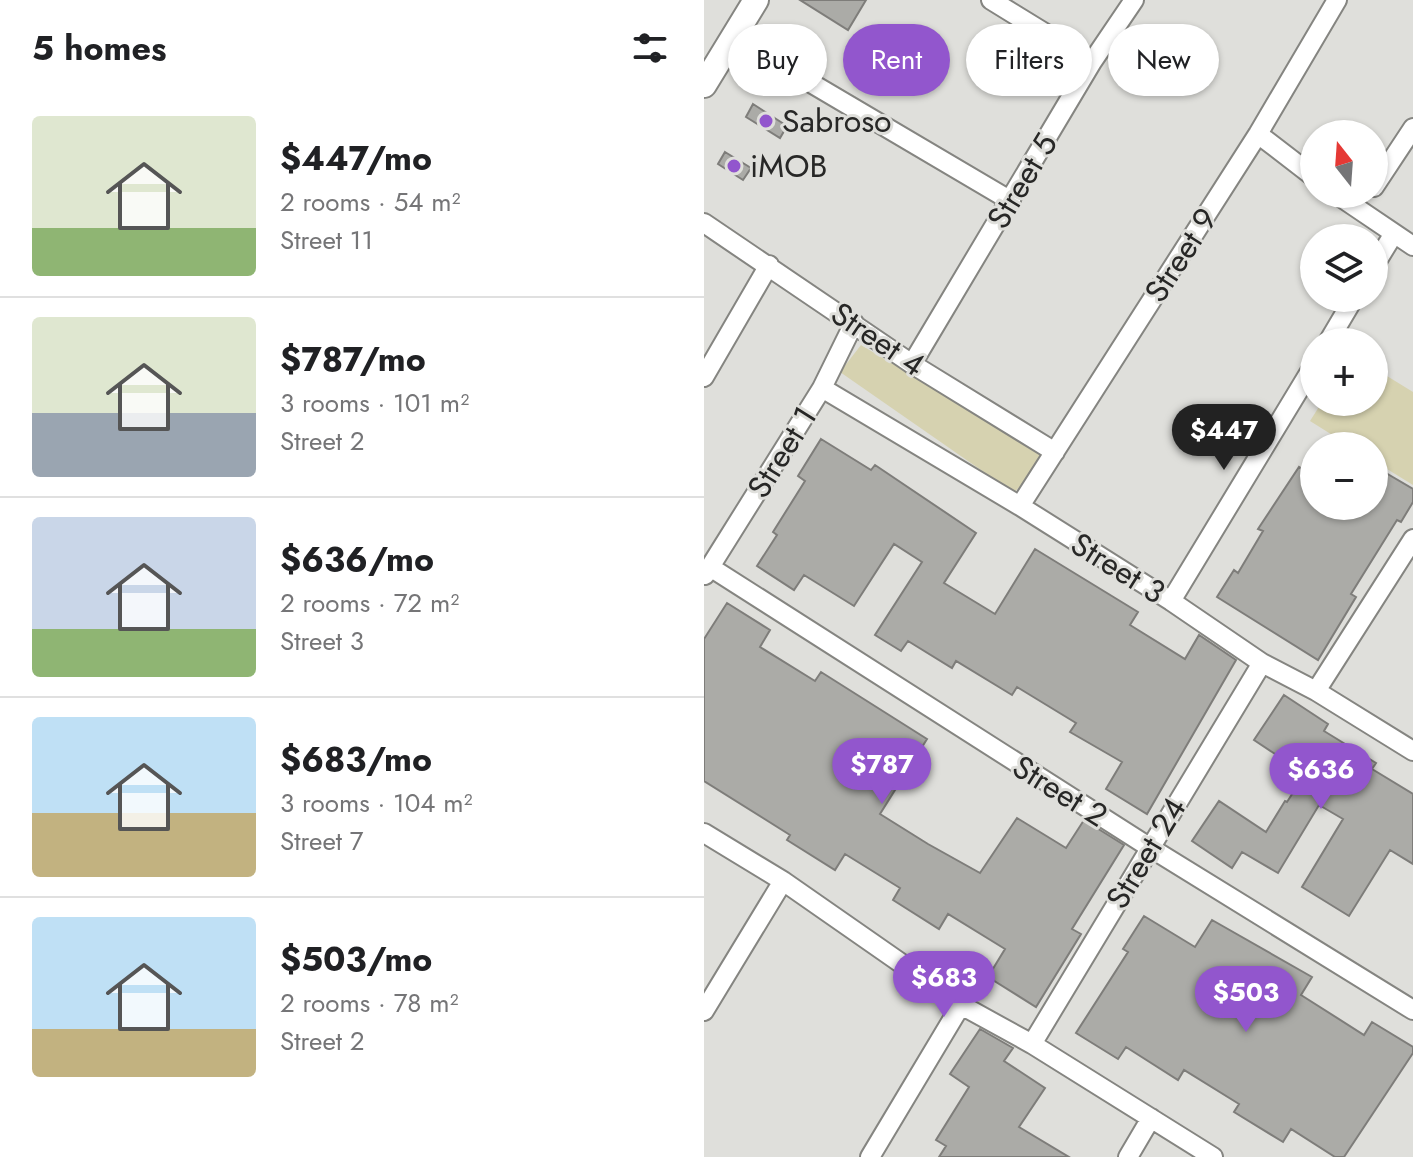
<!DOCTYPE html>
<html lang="en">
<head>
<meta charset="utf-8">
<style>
	body { margin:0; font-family:Jost,sans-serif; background:#f2f2f2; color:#202124; height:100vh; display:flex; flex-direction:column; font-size:30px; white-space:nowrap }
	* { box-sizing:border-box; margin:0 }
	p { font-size:26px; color:#757577 }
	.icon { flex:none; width:44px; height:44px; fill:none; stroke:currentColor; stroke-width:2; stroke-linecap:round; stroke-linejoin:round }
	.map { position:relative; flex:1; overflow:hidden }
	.side { display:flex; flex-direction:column; background:#fff; width:704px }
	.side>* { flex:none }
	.guide { position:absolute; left:24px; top:24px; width:564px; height:72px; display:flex; gap:16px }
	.needle { width:52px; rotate:343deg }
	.buttons { position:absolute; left:596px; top:120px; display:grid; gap:16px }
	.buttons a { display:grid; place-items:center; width:88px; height:88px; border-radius:50%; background:#fff; box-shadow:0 2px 6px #0004; font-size:40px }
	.price { position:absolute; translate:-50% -68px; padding:0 18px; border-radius:28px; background:#9256cd; color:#fff; font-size:26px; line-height:52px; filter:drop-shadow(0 2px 4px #0008) }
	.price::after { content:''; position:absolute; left:50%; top:48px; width:24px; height:18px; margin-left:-12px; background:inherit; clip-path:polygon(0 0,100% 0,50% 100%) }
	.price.current { background:#222; color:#fff }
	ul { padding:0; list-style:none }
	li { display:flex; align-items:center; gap:24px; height:200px; padding:0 32px }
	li+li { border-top:2px solid #e0e0e0 }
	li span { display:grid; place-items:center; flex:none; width:224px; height:160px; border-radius:8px; color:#555 }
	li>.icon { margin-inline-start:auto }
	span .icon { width:96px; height:96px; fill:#fffc; stroke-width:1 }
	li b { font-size:34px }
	h2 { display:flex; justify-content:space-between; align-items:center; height:96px; padding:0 32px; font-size:34px }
	.pill { padding:0 28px; border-radius:36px; background:#fff; box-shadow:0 2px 6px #0004; font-size:28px; line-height:72px }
	.pill.current { background:#9256cd; color:#fff }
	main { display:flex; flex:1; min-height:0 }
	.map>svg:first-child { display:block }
</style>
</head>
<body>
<main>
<section class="side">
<h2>5 homes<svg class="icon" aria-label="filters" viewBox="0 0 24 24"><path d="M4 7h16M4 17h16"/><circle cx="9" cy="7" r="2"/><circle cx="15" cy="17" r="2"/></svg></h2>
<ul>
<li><span style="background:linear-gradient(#dfe7d0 70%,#8fb573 0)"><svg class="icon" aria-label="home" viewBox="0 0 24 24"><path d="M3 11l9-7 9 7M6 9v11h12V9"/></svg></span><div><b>$447/mo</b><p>2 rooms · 54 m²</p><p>Street 11</p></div></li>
<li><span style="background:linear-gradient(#dfe7d0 60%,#9aa5b1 0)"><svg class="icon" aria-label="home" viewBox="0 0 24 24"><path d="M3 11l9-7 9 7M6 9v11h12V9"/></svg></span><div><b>$787/mo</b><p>3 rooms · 101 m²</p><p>Street 2</p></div></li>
<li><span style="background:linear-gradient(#c9d6e8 70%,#8fb573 0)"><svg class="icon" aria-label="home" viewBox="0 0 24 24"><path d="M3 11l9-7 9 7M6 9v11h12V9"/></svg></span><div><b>$636/mo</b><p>2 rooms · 72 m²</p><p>Street 3</p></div></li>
<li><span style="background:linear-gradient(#bfe0f5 60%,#c2b280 0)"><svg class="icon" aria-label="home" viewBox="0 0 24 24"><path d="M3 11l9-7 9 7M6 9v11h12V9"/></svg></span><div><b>$683/mo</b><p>3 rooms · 104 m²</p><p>Street 7</p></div></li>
<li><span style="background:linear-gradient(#bfe0f5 70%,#c2b280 0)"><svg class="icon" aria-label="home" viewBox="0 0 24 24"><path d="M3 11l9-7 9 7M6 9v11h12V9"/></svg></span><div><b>$503/mo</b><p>2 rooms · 78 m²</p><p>Street 2</p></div></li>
</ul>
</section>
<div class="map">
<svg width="709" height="1157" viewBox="0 0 709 1157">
	<rect width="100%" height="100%" fill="#dfdfdb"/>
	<!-- green -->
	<path fill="#d6d2b0" d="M157,345L343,456L310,493L136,372Z
		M670,368L709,392V485L670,461V446H646L606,421L618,402H670Z"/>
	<!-- building -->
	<path fill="#ababa7" stroke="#7e7d7a" stroke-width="2" d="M96,0H162L144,30Z
		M49,104L83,126L76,138L42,117Z
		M21,152L47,168L39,180L14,164Z
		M117,439L167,470L171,465L272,533L240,583L291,614L331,549L434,612L426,625L481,659L495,635L532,660L443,814L402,789L418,762L366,732L372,723L313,687L308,695L252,661L248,668L204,641L197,651L171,635L218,562L190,544L150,606L100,575L90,590L53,566L73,535L69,532L101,481L94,476Z
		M670,466L709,489V502L697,522L693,520L647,594L652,597L614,660L513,597L530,570L534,573L559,531L554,529L595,467L610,477V506H670Z
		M23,603L66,630L56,647L111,681L117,672L223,739L176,814L224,844L276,873L313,818L362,848L380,820L420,845L368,929L377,934L332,1007L284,977L301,949L244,914L235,929L189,900L196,888L141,854L131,870L83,840L86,835L0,781V639Z
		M580,695L624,724L620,731L672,763L668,769L709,794V864L686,850L645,916L598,887L639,819L615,805L574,873L538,852L528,868L488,841L515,801L562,832L581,801L583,802L601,774L550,740Z
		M440,916L491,947L508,920L608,977L597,995L660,1035L668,1022L709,1047V1053L640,1157H631L587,1129L579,1142L530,1112L535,1104L480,1070L474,1080L422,1047L414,1059L372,1033L424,952L419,949Z
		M276,1029L309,1048L300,1061L341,1088L315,1127L365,1157H235L242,1146L232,1140L265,1087L246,1074Z"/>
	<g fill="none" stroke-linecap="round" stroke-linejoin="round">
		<defs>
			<path id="minor" d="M287,0L388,62
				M29,37L307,201
				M554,134L610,177
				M670,187L709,128
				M632,194L709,246
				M0,223L208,364L351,452
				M670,266L689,235
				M624,342L650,298
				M208,364L388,62L430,0
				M0,377L65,265
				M118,388L316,506L467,601L558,663L612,691L709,751
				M316,506L554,134L633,0
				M6,567L445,847L709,1010
				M1,575L118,388L150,323
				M467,601L610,365
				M612,691L709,539
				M0,833L79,881L257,1005L328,1044L509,1157
				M0,1011L79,881
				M328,1044L558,663
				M166,1157L257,1005
				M424,1157L447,1118"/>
			<path id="secondary" d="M0,85L52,0"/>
		</defs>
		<!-- minor casing -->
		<use href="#minor" stroke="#858581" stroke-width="22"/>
		<!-- secondary casing -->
		<use href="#secondary" stroke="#858581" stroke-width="28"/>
		<!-- minor -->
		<use href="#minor" stroke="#fff" stroke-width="18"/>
		<!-- secondary -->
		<use href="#secondary" stroke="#fff" stroke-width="24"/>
	</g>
	<!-- markers -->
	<g fill="#9256cd" stroke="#dfdfdb" stroke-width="3">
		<circle cx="62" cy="121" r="8"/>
		<circle cx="30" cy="166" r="8"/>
	</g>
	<g text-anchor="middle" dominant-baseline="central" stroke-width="6" stroke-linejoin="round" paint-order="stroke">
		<!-- poi labels -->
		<g font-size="32" fill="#272726" stroke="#dfdfdb" text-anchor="start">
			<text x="78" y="121">Sabroso</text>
			<text x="46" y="166">iMOB</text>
		</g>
		<!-- street labels -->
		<g font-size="32" fill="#272726" stroke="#dfdfdb">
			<text transform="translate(318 181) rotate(-59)">Street 5</text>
			<text transform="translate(477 255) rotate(-57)">Street 9</text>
			<text transform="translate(174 339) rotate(34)">Street 4</text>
			<text transform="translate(78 452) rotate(-58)">Street 1</text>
			<text transform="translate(414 568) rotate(32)">Street 3</text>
			<text transform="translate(356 791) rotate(32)">Street 2</text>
			<text transform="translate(442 853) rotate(-59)">Street 24</text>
		</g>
	</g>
</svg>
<div class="buttons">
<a><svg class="needle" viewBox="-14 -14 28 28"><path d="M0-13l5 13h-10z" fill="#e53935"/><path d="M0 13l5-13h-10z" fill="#757577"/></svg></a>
<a><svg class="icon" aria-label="layers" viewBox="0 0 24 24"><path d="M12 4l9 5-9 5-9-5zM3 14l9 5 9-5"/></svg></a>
<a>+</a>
<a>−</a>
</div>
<b class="price current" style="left:520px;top:472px">$447</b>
<b class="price" style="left:178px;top:806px">$787</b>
<b class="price" style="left:617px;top:811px">$636</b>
<b class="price" style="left:240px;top:1019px">$683</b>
<b class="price" style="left:542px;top:1034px">$503</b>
<div class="guide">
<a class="pill">Buy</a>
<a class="pill current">Rent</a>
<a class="pill">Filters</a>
<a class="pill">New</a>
</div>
</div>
</main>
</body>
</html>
